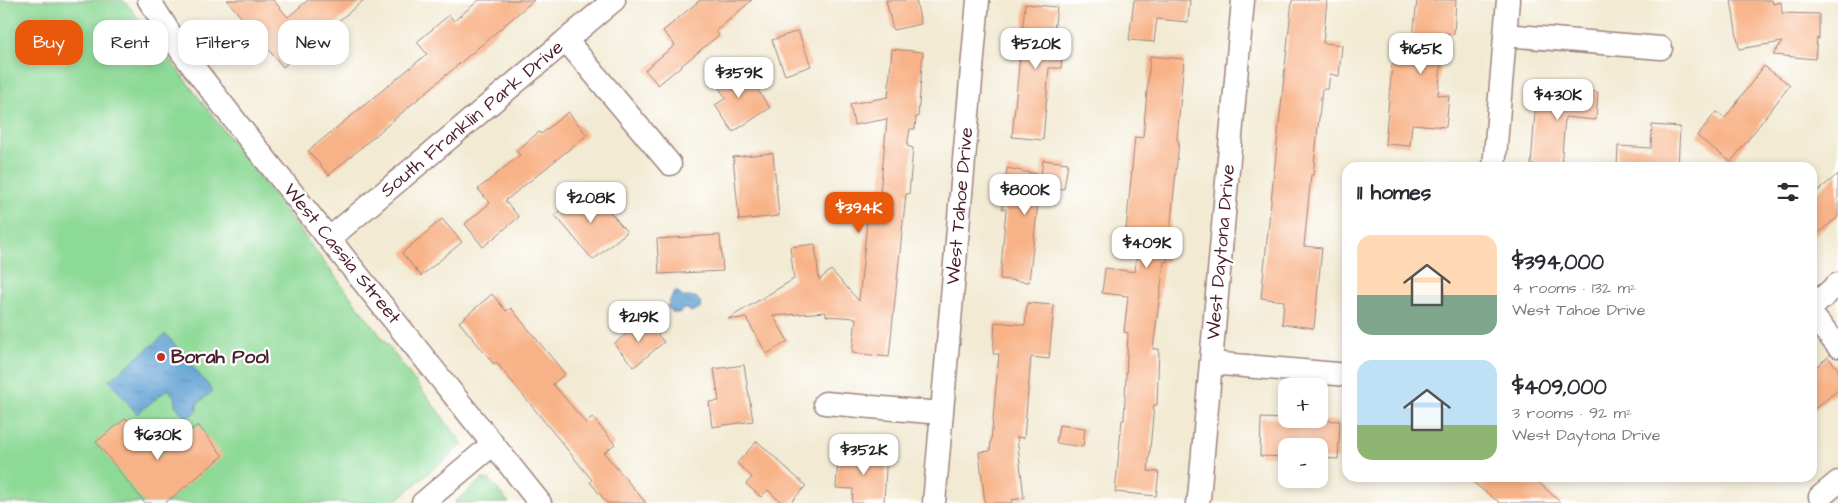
<!DOCTYPE html>
<html lang="en">
<head>
<meta charset="utf-8">
<style>
	body { margin:0; font-family:"Architects Daughter",sans-serif; background:#f2f2f3; color:#2b2b33; height:100vh; display:flex; flex-direction:column; font-size:19px; white-space:nowrap }
	* { box-sizing:border-box; margin:0 }
	p { font-size:16px; color:#7c7c81 }
	.icon { flex:none; width:28px; height:28px; fill:none; stroke:currentColor; stroke-width:2; stroke-linecap:round; stroke-linejoin:round }
	.map { position:relative; flex:1; overflow:hidden }
	.sheet { position:absolute; left:1342px; top:162px; width:475px; height:320px; display:flex; flex-direction:column; background:#fff; border-radius:15px; box-shadow:0 2px 8px #0003 }
	.sheet>* { flex:none }
	.banner { position:absolute; left:15px; top:20px; width:475px; height:45px; display:flex; gap:10px }
	.tools { position:absolute; left:1278px; top:378px; display:grid; gap:10px }
	.tools a { display:grid; place-items:center; width:50px; height:50px; border-radius:10px; background:#fff; box-shadow:0 2px 8px #0003; font-size:25px }
	.price { position:absolute; translate:-50% -42px; padding:0 11px; border-radius:10px; background:#fff; color:#222; font-size:16px; line-height:32px; filter:drop-shadow(0 1px 2px #0008) }
	.price::after { content:''; position:absolute; left:50%; top:30px; width:15px; height:11px; margin-left:-8px; background:inherit; clip-path:polygon(0 0,100% 0,50% 100%) }
	.price.active { background:#ea580c; color:#fff }
	ul { padding:0; list-style:none }
	li { display:flex; align-items:center; gap:15px; height:125px; padding:0 15px }
	li span { display:grid; place-items:center; flex:none; width:140px; height:100px; border-radius:15px; color:#555 }
	li>.icon { margin-inline-start:auto }
	span .icon { width:60px; height:60px; fill:#fffc; stroke-width:1 }
	li b { font-size:21px }
	h2 { display:flex; justify-content:space-between; align-items:center; height:60px; padding:0 15px; font-size:21px }
	.pill { padding:0 18px; border-radius:15px; background:#fff; box-shadow:0 2px 8px #0003; font-size:18px; line-height:45px }
	.pill.active { background:#ea580c; color:#fff }
	.map>svg:first-child { display:block }
</style>
</head>
<body>
<div class="map">
<svg width="1838" height="503" viewBox="0 0 1838 503">
	<defs>
		<pattern id="grass-tufts" width="24" height="20" patternUnits="userSpaceOnUse" patternTransform="scale(1.25)"><rect width="24" height="20" fill="#8dd996"/><path d="M3 7l-1-3M5 7V3M7 7l1-3M15 17l-1-3M17 17v-4M19 17l1-3" fill="none" stroke="#7bba81"/></pattern>
		<pattern id="water-ripples" width="26" height="14" patternUnits="userSpaceOnUse" patternTransform="scale(1.25)"><rect width="26" height="14" fill="#60a1d3"/><path d="M2 4q2-2 4 0t4 0M15 11q2-2 4 0t4 0" fill="none" stroke="#5183ab"/></pattern>
	</defs>
	<rect width="100%" height="100%" fill="#fff"/>
	<filter id="ink" filterUnits="userSpaceOnUse"><feTurbulence type="fractalNoise" baseFrequency=".02" numOctaves="2"/><feDisplacementMap in="SourceGraphic" scale="10" xChannelSelector="R" yChannelSelector="G"/><feConvolveMatrix kernelMatrix="1 2 1 2 8 2 1 2 1" color-interpolation-filters="sRGB"/></filter>
	<filter id="wash" filterUnits="userSpaceOnUse"><feTurbulence type="fractalNoise" baseFrequency=".0096" numOctaves="4" result="noise"/><feDisplacementMap in="SourceGraphic" scale="20" xChannelSelector="R" yChannelSelector="G"/><feGaussianBlur stdDeviation="1.12" result="paint"/><feColorMatrix in="noise" values="0 0 0 0 0 0 0 0 0 0 0 0 0 0 0 0 0 1.4 0 .05"/><feComposite in="paint" operator="in"/></filter>
	<g filter="url(#wash)">
		<rect width="100%" height="100%" fill="#f2ead3"/>
		<!-- grass -->
		<path fill="url(#grass-tufts)" stroke="#6c7c60" d="M482,479L490,480L509,503H454Z"/>
		<!-- green -->
		<path fill="#8dd996" stroke="#6c7c60" d="M0,0H122L128,5L463,444L393,503H0Z"/>
		<!-- water -->
		<path fill="url(#water-ripples)" stroke="#55607f" d="M677,291L683,297H696L701,303L700,308L691,312L687,309H683L680,313H673L667,307L673,293Z
			M166,334L213,391L197,404V411L186,419L175,405L176,398L168,389L137,414L109,380Z"/>
		<g id="blocks">
			<!-- building -->
			<path fill="#f8b287" d="M227,0H273L288,17L308,0H364L283,67Z
				M479,0H534L329,175L308,151L427,54L417,42L449,15L454,21Z
				M700,0H752L716,31L719,35L658,85L645,70L675,45L663,31Z
				M886,0H916L921,24L893,30Z
				M1134,0H1190L1188,22L1157,19L1154,42L1129,40Z
				M1292,0H1327L1323,43L1342,45L1339,76L1330,74L1328,89H1322L1313,175H1311L1304,246L1322,248L1314,328L1282,324L1284,301L1261,298Z
				M1417,0H1456L1454,34L1444,33L1438,95L1449,96L1446,127L1412,124L1410,146L1385,144L1392,64L1410,65Z
				M1731,0H1772L1773,4L1781,2L1782,13L1819,14V39L1817,38L1815,59L1773,55L1782,42L1739,49Z
				M1025,4L1057,7L1054,31L1064,33L1061,68H1049L1043,140L1012,137Z
				M798,31L811,66L785,75L772,40Z
				M892,49L923,52L918,117H916L915,129H910L907,146L913,148L909,194H906L889,357L852,353L856,318L826,316V312L773,316L788,341L767,354L746,318L728,319L794,279L790,247L815,244L819,280L831,270L859,301L870,192L880,193L887,119L854,125L850,104L888,97Z
				M1150,56L1184,59L1177,140L1179,141L1167,262H1164L1153,349H1159L1157,405H1154L1148,471L1159,472L1156,496L1115,492L1122,420H1124L1128,333L1124,332L1128,296L1102,293L1105,268L1135,272L1139,232L1126,230L1135,137L1143,138Z
				M740,64L770,108L733,132L715,105L726,98L714,81Z
				M1764,66L1790,85L1731,162L1697,136L1716,112L1725,118Z
				M1537,86L1598,92L1596,120L1565,117L1561,167L1531,165Z
				M568,112L587,135L505,201L519,217L483,247L465,224L490,203L478,189L520,155L516,151L539,132L541,134Z
				M1652,125L1680,127L1678,168H1617L1618,146L1651,148Z
				M773,153L779,216L739,220L733,157Z
				M1043,160L1068,163L1064,189L1040,186L1029,282L1000,279L1006,209H1002L1007,168L1041,175Z
				M1838,174V217L1812,238V196Z
				M589,187L627,232L593,260L555,215Z
				M442,219L462,242L421,276L402,253Z
				M720,235L723,271L659,274L657,239Z
				M492,294L506,311L511,308L565,374L553,384L586,423L592,417L615,444L604,453L646,503H607L590,482L592,480L496,362L494,364L459,322Z
				M1027,303L1054,305L1049,359L1031,357L1024,438L1017,437L1024,498L1011,500L1012,503H985L979,452L990,451L999,354H993L995,322L1025,325Z
				M644,319L664,342L634,367L614,344Z
				M1828,357L1838,369V390L1812,411V370Z
				M744,365L753,421L712,427L709,402L719,401L714,369Z
				M126,418L158,457L198,425L223,456L165,503H145L96,442Z
				M1261,418L1340,421L1338,459L1319,458V446H1286V457L1260,456Z
				M1059,425L1085,428L1083,447L1056,443Z
				M757,441L806,486L790,503H782L768,490L761,497L746,484L752,477L737,463Z
				M857,448L887,451L884,503H852L853,489L836,488L838,461L856,462Z
				M1467,478H1534L1561,503H1500Z"/>
		</g>
	</g>
	<g filter="url(#ink)">
		<use href="#blocks" fill-opacity="0" stroke="#9e847f" stroke-width="1"/>
		<g fill="none" stroke-linecap="round" stroke-linejoin="round">
			<defs>
				<path id="minor" d="M149,0L181,51L246,135L540,503
					M1505,35L1661,48
					M566,40L670,164
					M1494,168L1508,0
					M330,238L614,0
					M1812,307L1838,284
					M1812,315L1838,346
					M1211,363L1348,375
					M825,403L941,413
					M1820,497L1838,482
					M423,503L493,444
					M934,503L978,0
					M1197,503L1199,498L1243,0"/>
			</defs>
			<!-- minor casing -->
			<use href="#minor" stroke="#9e847f" stroke-width="25"/>
			<!-- minor -->
			<use href="#minor" stroke="#fff" stroke-width="22"/>
		</g>
	</g>
	<!-- markers -->
	<circle fill="#c8321e" stroke="#fff" stroke-width="2" cx="161" cy="357" r="5"/>
	<g text-anchor="middle" dominant-baseline="central" stroke-width="4.5" stroke-linejoin="round" paint-order="stroke">
		<!-- street labels -->
		<g font-size="19" fill="#4a1f2b" stroke="#fff">
			<text transform="translate(472 119) rotate(-40)">South Franklin Park Drive</text>
			<text transform="translate(960 206) rotate(-85)">West Tahoe Drive</text>
			<text transform="translate(1221 252) rotate(-85)">West Daytona Drive</text>
			<text transform="translate(342 254) rotate(51)">West Cassia Street</text>
		</g>
		<!-- poi labels -->
		<g font-size="19" font-weight="bold" fill="#4a1f2b" stroke="#fff" text-anchor="start">
			<text x="171" y="357">Borah Pool</text>
		</g>
	</g>
</svg>
<div class="tools">
<a>+</a>
<a>−</a>
</div>
<b class="price" style="left:1036px;top:70px">$520K</b>
<b class="price" style="left:1421px;top:75px">$165K</b>
<b class="price" style="left:739px;top:99px">$359K</b>
<b class="price" style="left:1558px;top:121px">$430K</b>
<b class="price" style="left:1025px;top:216px">$800K</b>
<b class="price" style="left:591px;top:224px">$208K</b>
<b class="price active" style="left:859px;top:234px">$394K</b>
<b class="price" style="left:1147px;top:269px">$409K</b>
<b class="price" style="left:639px;top:343px">$219K</b>
<b class="price" style="left:158px;top:461px">$630K</b>
<b class="price" style="left:864px;top:476px">$352K</b>
<div class="banner">
<a class="pill active">Buy</a>
<a class="pill">Rent</a>
<a class="pill">Filters</a>
<a class="pill">New</a>
</div>
<section class="sheet">
<h2>11 homes<svg class="icon" aria-label="filters" viewBox="0 0 24 24"><path d="M4 7h16M4 17h16"/><circle cx="9" cy="7" r="2"/><circle cx="15" cy="17" r="2"/></svg></h2>
<ul>
<li><span style="background:linear-gradient(#ffd9b3 60%,#7fa58c 0)"><svg class="icon" aria-label="home" viewBox="0 0 24 24"><path d="M3 11l9-7 9 7M6 9v11h12V9"/></svg></span><div><b>$394,000</b><p>4 rooms · 132 m²</p><p>West Tahoe Drive</p></div></li>
<li><span style="background:linear-gradient(#bfe0f5 65%,#8fb573 0)"><svg class="icon" aria-label="home" viewBox="0 0 24 24"><path d="M3 11l9-7 9 7M6 9v11h12V9"/></svg></span><div><b>$409,000</b><p>3 rooms · 92 m²</p><p>West Daytona Drive</p></div></li>
</ul>
</section>
</div>
</body>
</html>
